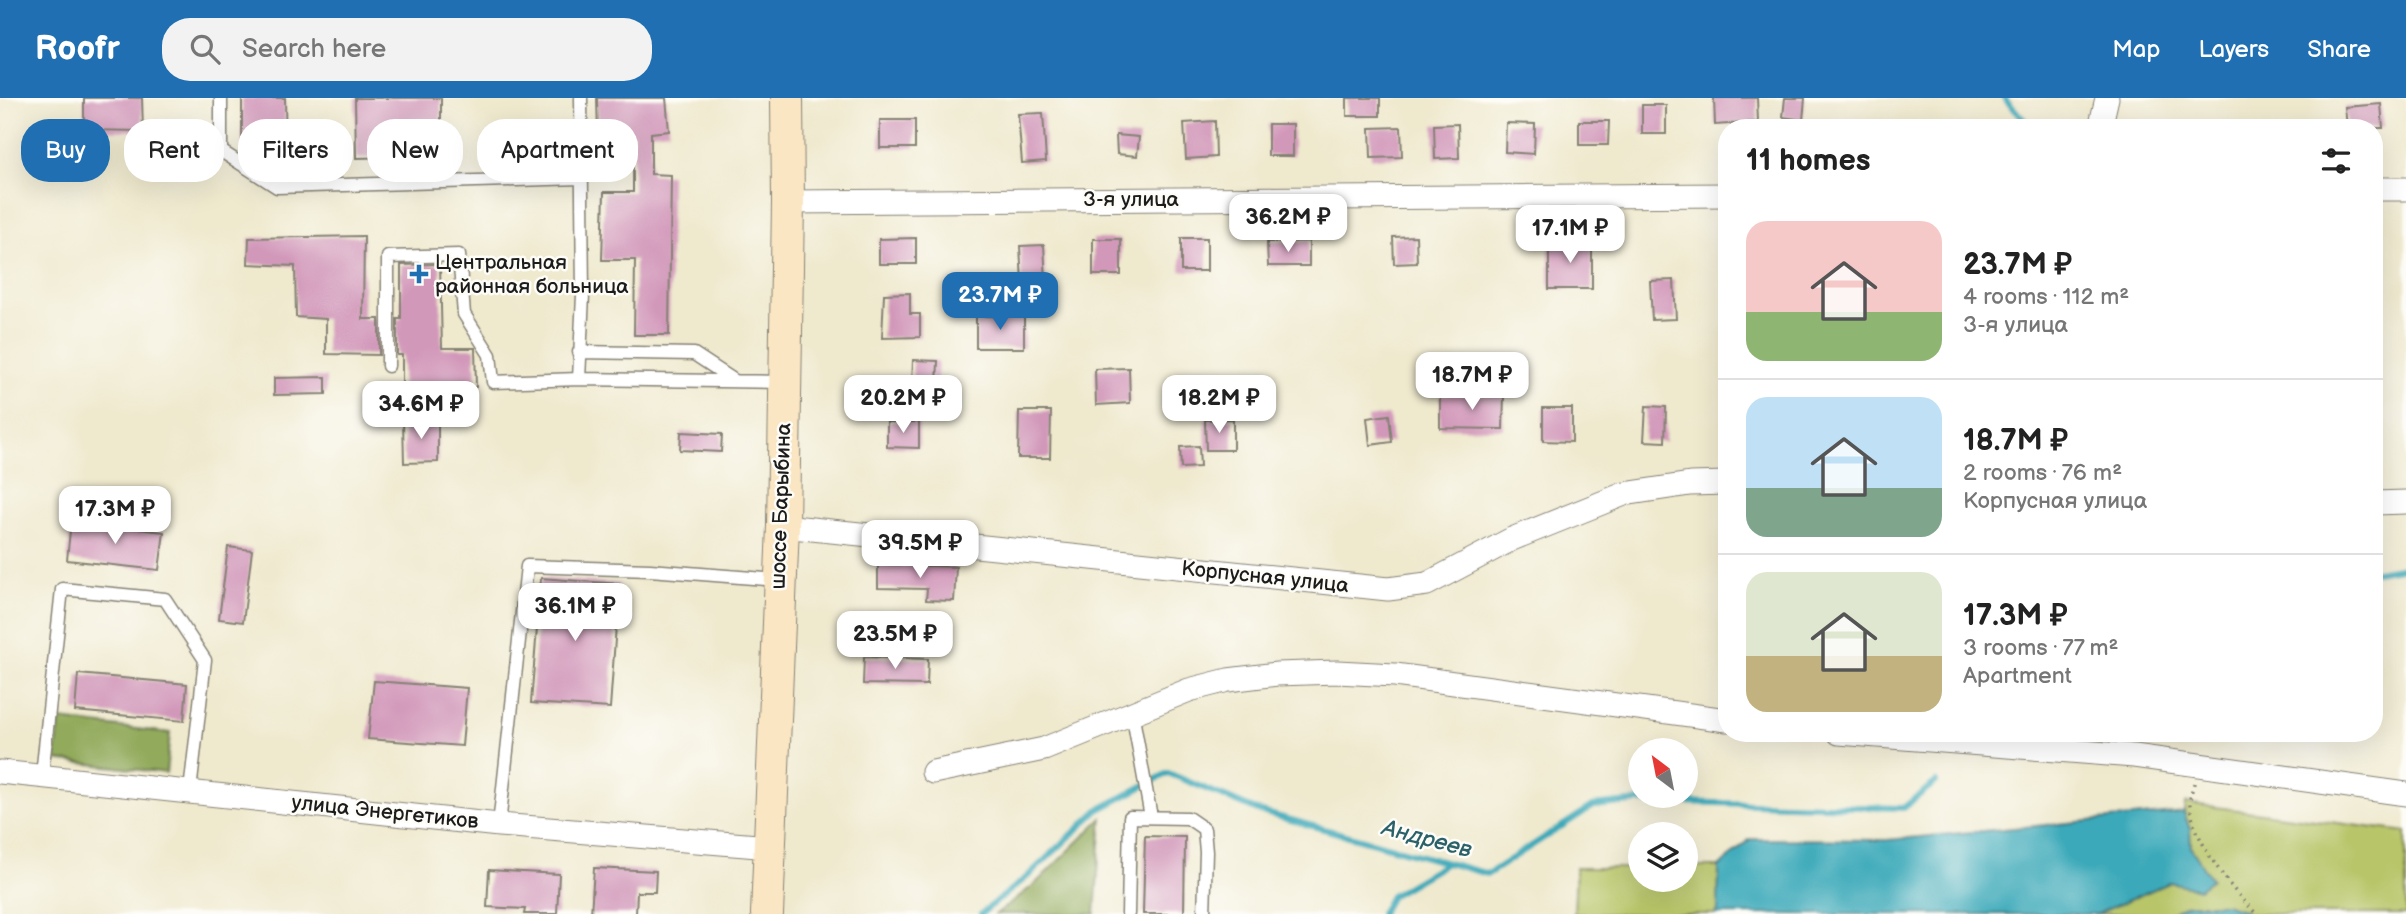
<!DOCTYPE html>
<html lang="en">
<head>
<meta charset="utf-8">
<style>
	body { margin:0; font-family:"Balsamiq Sans",sans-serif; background:#f2f2f2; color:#222; height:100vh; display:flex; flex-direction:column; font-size:26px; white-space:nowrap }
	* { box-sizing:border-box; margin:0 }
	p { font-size:23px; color:#767676 }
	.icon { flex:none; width:38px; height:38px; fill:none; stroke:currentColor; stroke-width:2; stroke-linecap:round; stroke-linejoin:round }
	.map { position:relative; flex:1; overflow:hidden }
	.drawer { position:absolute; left:1718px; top:21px; width:665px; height:623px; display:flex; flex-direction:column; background:#fff; border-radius:28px; box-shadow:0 7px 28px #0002 }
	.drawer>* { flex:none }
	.hud { position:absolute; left:21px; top:21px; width:665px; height:63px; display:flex; gap:14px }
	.needle { width:46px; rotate:328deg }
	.buttons { position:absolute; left:1628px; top:640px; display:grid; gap:14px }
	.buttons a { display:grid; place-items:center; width:70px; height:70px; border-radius:50%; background:#fff; box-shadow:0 7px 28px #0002; font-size:35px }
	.price { position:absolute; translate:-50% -60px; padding:0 16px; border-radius:14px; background:#fff; color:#222; font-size:23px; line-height:46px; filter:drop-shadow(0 2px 4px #0008) }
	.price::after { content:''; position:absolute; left:50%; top:42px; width:21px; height:16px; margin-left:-10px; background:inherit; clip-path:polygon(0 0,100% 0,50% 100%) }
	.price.active { background:#1f6fb2; color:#fff }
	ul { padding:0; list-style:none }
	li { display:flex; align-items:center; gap:21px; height:175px; padding:0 28px }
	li+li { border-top:2px solid #e0e0e0 }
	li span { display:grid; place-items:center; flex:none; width:196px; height:140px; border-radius:21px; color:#555 }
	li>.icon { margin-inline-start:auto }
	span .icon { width:84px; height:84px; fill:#fffc; stroke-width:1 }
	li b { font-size:30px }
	h2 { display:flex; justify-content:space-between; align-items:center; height:84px; padding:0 28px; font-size:30px }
	.tag { padding:0 24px; border-radius:28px; background:#fff; box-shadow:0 7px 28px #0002; font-size:24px; line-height:63px }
	.tag.active { background:#1f6fb2; color:#fff }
	header { display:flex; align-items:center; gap:42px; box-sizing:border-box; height:98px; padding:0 35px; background:#1f6fb2; color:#fff }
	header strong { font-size:33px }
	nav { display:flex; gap:38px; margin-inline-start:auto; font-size:24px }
	.search { width:490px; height:63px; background:#f2f2f2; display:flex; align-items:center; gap:18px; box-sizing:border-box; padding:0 24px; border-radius:28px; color:#767676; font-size:26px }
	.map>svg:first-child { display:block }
</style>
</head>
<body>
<header>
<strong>Roofr</strong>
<div class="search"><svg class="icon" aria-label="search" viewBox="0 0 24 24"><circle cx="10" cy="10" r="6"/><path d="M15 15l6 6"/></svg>Search here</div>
<nav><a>Map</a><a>Layers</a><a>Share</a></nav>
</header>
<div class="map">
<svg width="2406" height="816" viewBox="0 0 2406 816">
	<rect width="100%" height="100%" fill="#fdfcf7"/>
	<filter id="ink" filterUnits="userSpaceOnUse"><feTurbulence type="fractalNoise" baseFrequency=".0143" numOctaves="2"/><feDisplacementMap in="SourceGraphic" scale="14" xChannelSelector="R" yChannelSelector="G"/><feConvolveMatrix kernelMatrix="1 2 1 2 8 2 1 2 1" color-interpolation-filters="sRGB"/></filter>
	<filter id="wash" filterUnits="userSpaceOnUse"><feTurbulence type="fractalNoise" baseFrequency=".00686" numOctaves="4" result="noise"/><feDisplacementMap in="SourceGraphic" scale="28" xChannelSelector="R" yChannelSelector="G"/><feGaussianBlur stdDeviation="1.57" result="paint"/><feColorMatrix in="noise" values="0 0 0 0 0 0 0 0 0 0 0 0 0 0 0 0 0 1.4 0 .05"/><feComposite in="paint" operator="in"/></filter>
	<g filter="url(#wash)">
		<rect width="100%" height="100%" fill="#efe9ce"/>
		<!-- green -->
		<path fill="#b8c567" stroke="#6a7042" stroke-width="2" d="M2185,705L2406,734V816H2245V813L2225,806H2188L2169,816H2097L2170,784L2199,791L2210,781L2191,750L2190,732L2184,714Z
			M1685,769H1719L1718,812L1715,816H1574L1576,770H1640V782H1685Z"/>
		<!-- forest -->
		<path fill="#92aa5c" stroke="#57633c" stroke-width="2" d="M60,622L170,635L166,675L55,662Z
			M1102,720L1095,816H996L1034,787Z"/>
		<!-- water -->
		<path fill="#3aa9b9" stroke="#2b626a" stroke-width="2" d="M2184,714L2190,732L2191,750L2211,781L2199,791L2170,784L2097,816H1715L1718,812L1719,769L1750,741L1887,742Z
			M2188,806H2225L2245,813V816H2169Z"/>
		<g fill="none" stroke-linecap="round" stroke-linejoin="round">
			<!-- stream -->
			<path stroke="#3aa9b9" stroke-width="6" d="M2004,0L2032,30
				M2375,474L2406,469
				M981,816L1027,779L1098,712L1168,675L1258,713L1488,776L1593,708L1640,703L1903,710L1936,684
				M1381,816L1391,798L1447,765"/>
		</g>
		<g id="blocks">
			<!-- building -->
			<path fill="#d298ba" d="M84,0H142L143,33L84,32Z
				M242,0H285L286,58L242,56Z
				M355,0H441V24L397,25L398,59L356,60Z
				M597,0H666L669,33L651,35V76L671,77L669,237H634L635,162H602L604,94H633V35L598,37Z
				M1347,0H1380V18H1347Z
				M1714,0H1757L1758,24L1715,27Z
				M1785,0H1805L1803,22L1783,19Z
				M2381,6L2383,30H2347L2345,9Z
				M1642,7H1666V36H1642Z
				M1043,15L1046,63L1022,65L1018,16Z
				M880,22H915V50H880Z
				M1215,23L1216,59L1186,61L1184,25Z
				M1579,23H1609L1608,47H1579Z
				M1506,25L1535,26L1534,56L1505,54Z
				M1268,26H1293V58H1268Z
				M1458,26L1459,60L1435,61L1434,27Z
				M1401,29L1402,59L1371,60L1370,30Z
				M1116,37L1139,39L1137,58L1117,56Z
				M364,138L363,221H379V257L326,256V221L296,219L295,168L248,166L249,140Z
				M1416,138L1417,165L1394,166L1393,139Z
				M916,140V166H879V141Z
				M1181,140H1207V173H1181Z
				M1093,141H1121V177H1093Z
				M1549,142H1592V191H1549Z
				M1309,143V168H1268L1267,144Z
				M1044,147L1046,183L1022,184L1020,148Z
				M440,166L442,250H475L476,289L402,290V257H397V221H401V167Z
				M1674,182L1676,221L1652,222L1650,183Z
				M910,195V216H920V239L882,240L884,196Z
				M976,218H1024V250H976Z
				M913,262L938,263L937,287L912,286Z
				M1129,270L1130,305L1096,307L1095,271Z
				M326,279V296L274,297V280Z
				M1440,297H1504L1503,331L1440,330Z
				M1646,308L1666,309L1665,344L1644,343Z
				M1543,310H1572V344L1543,343Z
				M1019,313H1051L1050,360H1018Z
				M1389,317L1392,344L1370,347L1367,320Z
				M438,321V364L404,365L403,322Z
				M1233,321V352H1206L1205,322Z
				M887,324H919V350L887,349Z
				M681,334L722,336L721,354L680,352Z
				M1199,348L1200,369L1181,370L1180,349Z
				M71,423L164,434L159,472L67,462Z
				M228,449L252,452L243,524L219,521Z
				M878,466L956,469L954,503L926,502L927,491L878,490Z
				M541,480L619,486L610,610L531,605Z
				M864,559L928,561L927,587L863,586Z
				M78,576L187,586L184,623L75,613Z
				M374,583L467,590L462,648L368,641Z
				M1145,738L1185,739L1184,816H1143Z
				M594,770L656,773L655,794H637L636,816H591Z
				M489,772L559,776L557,816H524L525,811L487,809Z"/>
		</g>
	</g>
	<g filter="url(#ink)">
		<use href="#blocks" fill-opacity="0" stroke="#868275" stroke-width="2"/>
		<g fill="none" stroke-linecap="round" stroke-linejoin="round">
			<defs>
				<path id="service" d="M221,0V53L277,89L581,80
					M581,0L583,197L579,281L784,284
					M579,254L694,256L735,283
					M388,268V159L459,157L464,216L490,257L493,284L579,281
					M1132,614L1151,719
					M42,677L62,491L165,501L205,562L190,693
					M499,727L527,468L650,472L779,482
					M1128,816L1130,719L1188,720L1204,731L1206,754L1204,816"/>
				<path id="minor" d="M2100,30L2107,0
					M2375,91H2406
					M788,104L1727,97
					M2375,405L2406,404
					M783,428L1388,491L1427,486L1512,441L1624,396L1690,386L1727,385
					M1839,635L2134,658L2406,696
					M0,674L499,727L770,749
					M933,674L1044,651L1189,592L1228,582L1277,576L1337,574L1395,577L1727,622"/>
				<path id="secondary" d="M767,816L783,428L788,104L787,0"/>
			</defs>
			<!-- service casing -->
			<use href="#service" stroke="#868275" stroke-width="15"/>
			<!-- minor casing -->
			<use href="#minor" stroke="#868275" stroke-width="25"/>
			<!-- secondary casing -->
			<use href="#secondary" stroke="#868275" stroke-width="34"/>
			<!-- path -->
			<path stroke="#868275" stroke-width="3.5" stroke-dasharray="2 5" stroke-linecap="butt" d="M2194,685C2193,690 2190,697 2190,702C2188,736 2232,794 2257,816"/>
			<!-- service -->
			<use href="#service" stroke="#fff" stroke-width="12"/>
			<!-- minor -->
			<use href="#minor" stroke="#fff" stroke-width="23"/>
			<!-- secondary -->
			<use href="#secondary" stroke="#fbe6c3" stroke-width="32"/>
		</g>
	</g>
	<!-- markers -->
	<path fill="#1f6fb2" stroke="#fdfcf7" stroke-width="2.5" d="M415.5 165.5h7v7h7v7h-7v7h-7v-7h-7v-7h7z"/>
	<g text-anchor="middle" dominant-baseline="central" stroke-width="5" stroke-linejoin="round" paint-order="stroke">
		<!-- street labels -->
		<g font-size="21" fill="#1c1c1c" stroke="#fdfcf7">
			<text x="1131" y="101">3-я улица</text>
			<text transform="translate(781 408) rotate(-88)">шоссе Барыбина</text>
			<text transform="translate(1265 479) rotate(6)">Корпусная улица</text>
			<text transform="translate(385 714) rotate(6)">улица Энергетиков</text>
		</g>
		<!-- poi labels -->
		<g font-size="21" fill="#1c1c1c" stroke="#fdfcf7" text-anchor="start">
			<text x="435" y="164">Центральная<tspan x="435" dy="24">районная больница</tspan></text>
		</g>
		<!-- water labels -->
		<g font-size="23" font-style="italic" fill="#2b626a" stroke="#fdfcf7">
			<text transform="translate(1427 741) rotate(15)">Андреев</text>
		</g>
	</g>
</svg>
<div class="buttons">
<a><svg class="needle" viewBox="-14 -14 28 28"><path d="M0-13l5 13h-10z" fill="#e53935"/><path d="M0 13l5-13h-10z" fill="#767676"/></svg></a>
<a><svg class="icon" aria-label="layers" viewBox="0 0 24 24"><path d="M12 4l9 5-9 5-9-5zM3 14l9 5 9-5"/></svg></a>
</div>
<b class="price" style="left:1288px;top:156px">36.2M ₽</b>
<b class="price" style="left:1570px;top:167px">17.1M ₽</b>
<b class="price active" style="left:1000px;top:234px">23.7M ₽</b>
<b class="price" style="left:1472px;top:314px">18.7M ₽</b>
<b class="price" style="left:903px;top:337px">20.2M ₽</b>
<b class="price" style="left:1219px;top:337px">18.2M ₽</b>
<b class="price" style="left:421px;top:343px">34.6M ₽</b>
<b class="price" style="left:115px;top:448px">17.3M ₽</b>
<b class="price" style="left:920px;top:482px">39.5M ₽</b>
<b class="price" style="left:575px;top:545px">36.1M ₽</b>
<b class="price" style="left:895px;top:573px">23.5M ₽</b>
<div class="hud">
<a class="tag active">Buy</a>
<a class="tag">Rent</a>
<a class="tag">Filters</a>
<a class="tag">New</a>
<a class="tag">Apartment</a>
</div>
<section class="drawer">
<h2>11 homes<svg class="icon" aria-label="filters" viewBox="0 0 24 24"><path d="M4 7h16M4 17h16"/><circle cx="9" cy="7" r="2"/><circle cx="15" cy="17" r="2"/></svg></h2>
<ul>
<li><span style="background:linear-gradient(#f6c9c9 65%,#8fb573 0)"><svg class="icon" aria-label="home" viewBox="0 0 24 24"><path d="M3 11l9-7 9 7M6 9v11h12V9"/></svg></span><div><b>23.7M ₽</b><p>4 rooms · 112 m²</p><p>3-я улица</p></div></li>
<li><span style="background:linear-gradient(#bfe0f5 65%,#7fa58c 0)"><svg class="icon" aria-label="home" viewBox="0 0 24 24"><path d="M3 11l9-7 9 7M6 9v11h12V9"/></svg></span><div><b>18.7M ₽</b><p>2 rooms · 76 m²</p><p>Корпусная улица</p></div></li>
<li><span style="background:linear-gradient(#dfe7d0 60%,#c2b280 0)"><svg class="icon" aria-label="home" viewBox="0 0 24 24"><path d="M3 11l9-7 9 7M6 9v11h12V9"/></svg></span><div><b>17.3M ₽</b><p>3 rooms · 77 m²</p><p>Apartment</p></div></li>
</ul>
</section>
</div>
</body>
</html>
